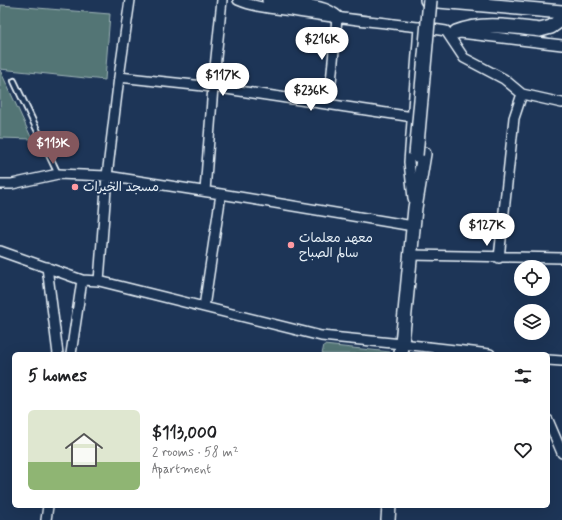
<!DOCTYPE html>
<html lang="en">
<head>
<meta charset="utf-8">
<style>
	body { margin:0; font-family:Mynerve,"Playpen Sans Arabic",sans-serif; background:#f6f6f6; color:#202124; height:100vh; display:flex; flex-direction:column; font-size:15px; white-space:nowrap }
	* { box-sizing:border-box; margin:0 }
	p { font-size:13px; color:#757577 }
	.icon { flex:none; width:22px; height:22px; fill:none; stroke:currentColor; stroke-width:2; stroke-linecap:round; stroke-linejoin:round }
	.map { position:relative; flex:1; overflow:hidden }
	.drawer { position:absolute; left:12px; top:352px; width:538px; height:156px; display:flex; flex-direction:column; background:#fff; border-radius:6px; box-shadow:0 4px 16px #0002 }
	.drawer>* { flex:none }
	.buttons { position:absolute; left:514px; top:260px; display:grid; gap:8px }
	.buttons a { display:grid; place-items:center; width:36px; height:36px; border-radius:50%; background:#fff; box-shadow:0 4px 16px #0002; font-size:20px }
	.price { position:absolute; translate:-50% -34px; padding:0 9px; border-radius:14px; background:#fff; color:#222; font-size:13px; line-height:26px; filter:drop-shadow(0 1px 2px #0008) }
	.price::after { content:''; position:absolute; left:50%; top:24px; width:12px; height:9px; margin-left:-6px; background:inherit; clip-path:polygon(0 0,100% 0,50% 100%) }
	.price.on { background:#84575d; color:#fff }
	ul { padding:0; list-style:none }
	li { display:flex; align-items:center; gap:12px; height:100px; padding:0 16px }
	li+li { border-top:1px solid #e0e0e0 }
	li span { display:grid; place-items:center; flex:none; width:112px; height:80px; border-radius:6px; color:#555 }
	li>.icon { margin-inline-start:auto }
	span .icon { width:48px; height:48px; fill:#fffc; stroke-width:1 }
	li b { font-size:17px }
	h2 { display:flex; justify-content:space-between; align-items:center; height:48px; padding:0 16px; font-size:17px }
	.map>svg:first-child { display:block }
</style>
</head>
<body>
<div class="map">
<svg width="562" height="520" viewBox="0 0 562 520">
	<rect width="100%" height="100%" fill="#1d3557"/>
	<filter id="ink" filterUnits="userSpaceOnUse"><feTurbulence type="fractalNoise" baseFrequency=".025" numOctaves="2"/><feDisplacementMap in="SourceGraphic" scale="8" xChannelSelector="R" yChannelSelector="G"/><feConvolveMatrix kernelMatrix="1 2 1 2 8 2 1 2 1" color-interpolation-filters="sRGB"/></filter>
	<g filter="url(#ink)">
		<!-- green -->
		<path fill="#537575" stroke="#9eb3b6" d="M1,5L110,14L105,80L0,69V14Z
			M0,70L32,139L0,138Z
			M324,345L390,352V354H322Z"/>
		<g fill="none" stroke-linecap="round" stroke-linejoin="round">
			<defs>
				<path id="lane" d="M14,81L58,174"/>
				<path id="street" d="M238,0C256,8 278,9 298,12C347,20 397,23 446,31L464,58L504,79L522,94L562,103
					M460,33L562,45
					M119,77L213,87L413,117
					M329,104L337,18
					M0,184H12L58,174L107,176L221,194
					M205,191L213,87L222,0
					M413,198L409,162L419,27
					M0,251L82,280L99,281L321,336L402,344L490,354
					M411,255L562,258
					M499,258L514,118L522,94
					M47,267L58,354
					M99,281L107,176L119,77L130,0
					M204,307L221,194L413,226
					M71,354L82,280
					M548,360L562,361
					M548,420L562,453
					M46,520L48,506"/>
				<path id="secondary" d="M269,0C290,10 319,1 337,18
					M427,0L562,12
					M456,32C483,21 512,27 540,30L551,27L558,22L562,12
					M401,354L415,208L424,154
					M388,520L389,506"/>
			</defs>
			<!-- lane casing -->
			<use href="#lane" stroke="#e8f1f8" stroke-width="8"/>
			<!-- street casing -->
			<use href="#street" stroke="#e8f1f8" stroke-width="12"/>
			<!-- secondary casing -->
			<use href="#secondary" stroke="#e8f1f8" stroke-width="16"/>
			<!-- lane -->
			<use href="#lane" stroke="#1d3557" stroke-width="4.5"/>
			<!-- street -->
			<use href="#street" stroke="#1d3557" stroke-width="9"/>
			<!-- secondary -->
			<use href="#secondary" stroke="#1d3557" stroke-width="13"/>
			<defs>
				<path id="secondary-bridge" d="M416,155L430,0"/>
			</defs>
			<!-- secondary-bridge casing -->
			<use href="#secondary-bridge" stroke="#e8f1f8" stroke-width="16" stroke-linecap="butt"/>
			<!-- secondary-bridge -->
			<use href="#secondary-bridge" stroke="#1d3557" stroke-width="13"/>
		</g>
	</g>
	<!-- markers -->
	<g fill="#ff9aa2" stroke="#1d3557" stroke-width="1.5">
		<circle cx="75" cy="187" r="4"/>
		<circle cx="291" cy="245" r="4"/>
	</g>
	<g text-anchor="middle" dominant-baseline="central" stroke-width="4" stroke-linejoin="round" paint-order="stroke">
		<!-- poi labels -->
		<g font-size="13" fill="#e8f1f8" stroke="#1d3557" text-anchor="start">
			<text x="83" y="187">مسجد الخيرات</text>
			<text x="299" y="238">معهد معلمات<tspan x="299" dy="15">سالم الصباح</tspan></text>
		</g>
	</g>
</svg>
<div class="buttons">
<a><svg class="icon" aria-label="locate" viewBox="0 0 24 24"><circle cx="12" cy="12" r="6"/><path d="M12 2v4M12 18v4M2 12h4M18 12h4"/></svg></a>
<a><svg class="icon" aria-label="layers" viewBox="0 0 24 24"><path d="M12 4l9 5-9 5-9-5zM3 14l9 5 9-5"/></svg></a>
</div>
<b class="price" style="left:322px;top:61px">$216K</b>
<b class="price" style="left:223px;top:97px">$117K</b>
<b class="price" style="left:311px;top:112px">$236K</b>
<b class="price on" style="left:53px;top:165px">$113K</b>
<b class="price" style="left:487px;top:247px">$127K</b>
<section class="drawer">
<h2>5 homes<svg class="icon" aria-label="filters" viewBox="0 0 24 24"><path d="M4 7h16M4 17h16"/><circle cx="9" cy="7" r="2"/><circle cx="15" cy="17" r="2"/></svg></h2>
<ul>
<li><span style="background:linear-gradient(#dfe7d0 65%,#8fb573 0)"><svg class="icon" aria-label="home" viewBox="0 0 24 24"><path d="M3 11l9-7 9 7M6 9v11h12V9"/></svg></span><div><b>$113,000</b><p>2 rooms · 58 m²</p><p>Apartment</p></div><svg class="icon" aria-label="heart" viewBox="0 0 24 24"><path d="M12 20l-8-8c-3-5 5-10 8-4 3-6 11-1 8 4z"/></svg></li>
</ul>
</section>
</div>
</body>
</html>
